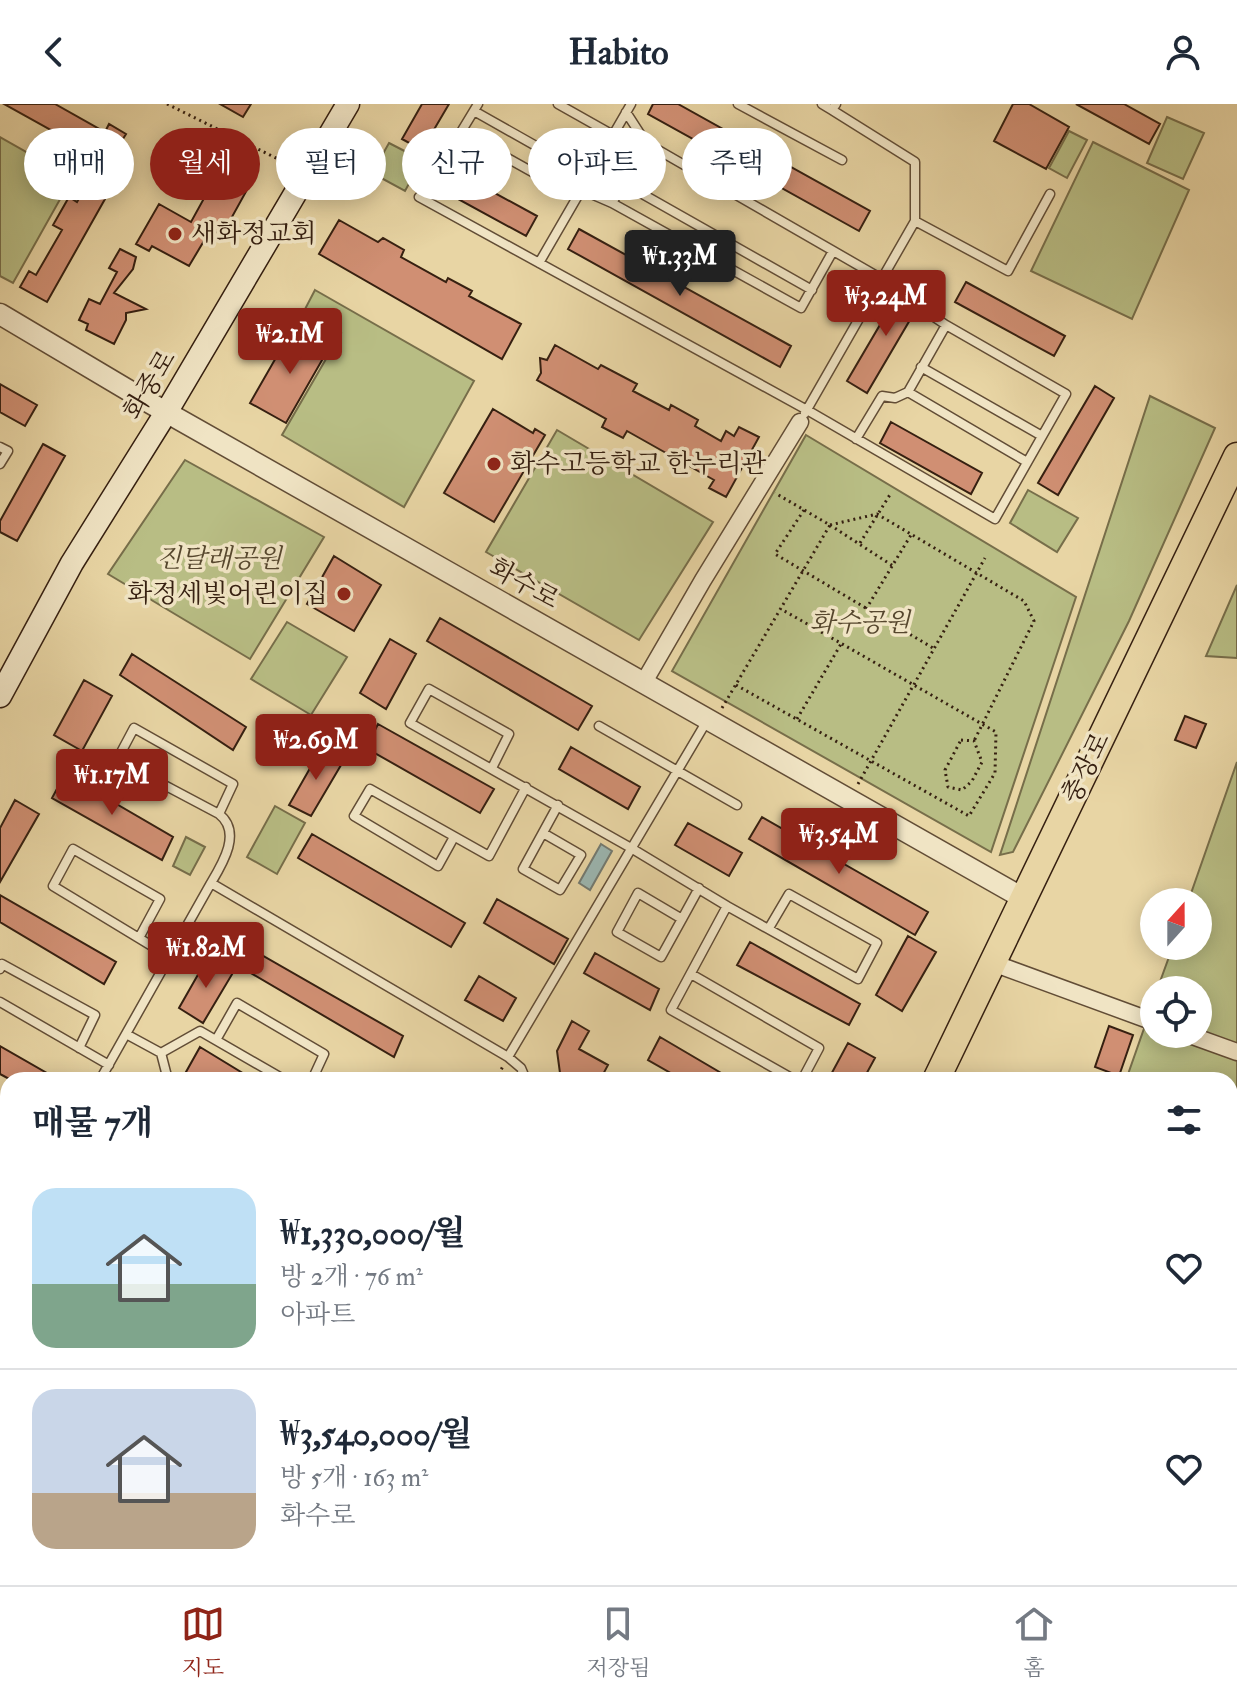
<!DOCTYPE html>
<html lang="ko">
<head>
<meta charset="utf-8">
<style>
	body { margin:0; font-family:"IM FELL Double Pica","Noto Serif KR",serif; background:#f6f6f7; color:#1f2937; height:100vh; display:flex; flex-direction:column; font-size:30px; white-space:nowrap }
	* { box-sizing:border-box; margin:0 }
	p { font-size:26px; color:#747a83 }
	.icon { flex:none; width:44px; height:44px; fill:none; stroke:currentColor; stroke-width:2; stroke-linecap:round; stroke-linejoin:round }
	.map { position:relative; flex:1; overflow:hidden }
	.sheet { position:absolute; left:0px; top:968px; width:1238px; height:514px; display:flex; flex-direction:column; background:#fff; border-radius:24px 24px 0 0; box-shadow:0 4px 20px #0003 }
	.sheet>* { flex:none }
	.hud { position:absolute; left:24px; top:24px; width:800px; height:72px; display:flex; gap:16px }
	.needle { width:52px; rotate:21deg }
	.fabs { position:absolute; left:1140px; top:784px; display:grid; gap:16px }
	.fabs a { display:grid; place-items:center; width:72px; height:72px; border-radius:50%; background:#fff; box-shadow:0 4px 20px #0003; font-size:40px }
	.price { position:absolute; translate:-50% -68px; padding:0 18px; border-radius:8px; background:#8f2418; color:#fff; font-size:26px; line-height:52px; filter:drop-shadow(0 2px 4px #0008) }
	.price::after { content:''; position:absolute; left:50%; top:48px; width:24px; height:18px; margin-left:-12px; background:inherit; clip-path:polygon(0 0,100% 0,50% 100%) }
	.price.current { background:#222; color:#fff }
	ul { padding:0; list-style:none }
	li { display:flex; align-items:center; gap:24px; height:200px; padding:0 32px }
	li+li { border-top:2px solid #e0e1e3 }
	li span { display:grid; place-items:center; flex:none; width:224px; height:160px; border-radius:24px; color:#555 }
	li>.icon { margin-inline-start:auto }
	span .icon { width:96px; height:96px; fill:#fffc; stroke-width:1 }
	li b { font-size:34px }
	h2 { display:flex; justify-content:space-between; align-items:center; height:96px; padding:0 32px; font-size:34px }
	.tag { padding:0 28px; border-radius:36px; background:#fff; box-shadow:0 4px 20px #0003; font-size:28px; line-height:72px }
	.tag.current { background:#8f2418; color:#fff }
	header { display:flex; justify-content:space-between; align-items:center; height:104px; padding:0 32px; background:#fff; font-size:36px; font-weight:700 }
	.dock { display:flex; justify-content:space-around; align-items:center; height:112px; border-top:2px solid #e0e1e3; background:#fff; font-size:22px; color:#747a83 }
	.dock a { display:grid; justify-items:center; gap:4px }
	.dock .current { color:#8f2418 }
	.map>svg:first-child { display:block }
</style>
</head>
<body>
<header><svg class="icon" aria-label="back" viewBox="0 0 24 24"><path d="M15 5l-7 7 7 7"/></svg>Habito<svg class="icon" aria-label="person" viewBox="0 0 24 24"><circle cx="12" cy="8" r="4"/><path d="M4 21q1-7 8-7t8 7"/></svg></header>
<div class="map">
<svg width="1237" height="1481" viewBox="0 0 1237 1481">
	<rect width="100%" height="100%" fill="#e8d5a4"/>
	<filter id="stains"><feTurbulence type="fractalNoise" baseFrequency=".0025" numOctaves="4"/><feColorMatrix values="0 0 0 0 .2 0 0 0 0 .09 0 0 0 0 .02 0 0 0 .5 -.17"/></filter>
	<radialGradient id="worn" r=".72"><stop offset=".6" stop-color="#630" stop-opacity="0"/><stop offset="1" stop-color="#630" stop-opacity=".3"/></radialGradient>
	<!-- green -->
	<path fill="#b8bd84" stroke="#776e4a" stroke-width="2" d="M1167,13L1204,29L1183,75L1147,59Z
		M1069,27L1087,36L1067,74L1049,64Z
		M0,33L72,74L13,179L0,172Z
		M1093,38L1189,86L1132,215L1031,167Z
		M389,39L422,56L405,87L372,69Z
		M315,186L474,277L404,403L282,331L341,229L304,207Z
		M1150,292L1215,324L1129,517L1013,748L1000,751Z
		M557,326L713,418L639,536L486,448Z
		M806,331L1076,493L991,748L672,567Z
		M185,356L324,433L250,555L108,470Z
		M1028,386L1078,414L1057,448L1010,419Z
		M1237,481V554L1206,552Z
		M287,518L347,553L311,611L251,575Z
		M1237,658V1031L1230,1048V976H1126L1154,896V930H1198V886H1157L1173,842H1198V798H1188Z
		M275,702L305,719L277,770L247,753Z
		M186,733L205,743L190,771L173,762Z
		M1237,1163V1481H1011L991,1474H1230V1170Z
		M0,1235L8,1240V1324L0,1319Z
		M263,1474H651L647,1481H264Z"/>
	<!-- water -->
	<path fill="#9bb6b1" stroke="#737a71" stroke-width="2" d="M601,740L612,747L590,786L579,779Z"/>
	<!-- building -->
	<path fill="#d08f73" stroke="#362011" stroke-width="2" d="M4,0H55L105,28L109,20L126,30L121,38L127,41L99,91L105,95L47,198L20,183L29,167L36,171L62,126L53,121L69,93L77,98L101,54Z
		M220,0H251L243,13Z
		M422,0H449L422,46L402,35Z
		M653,0H678L870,107L859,127L648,10Z
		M1013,0H1029L1069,23L1046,65L994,37Z
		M1076,0H1124L1160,20L1149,40Z
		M188,40L253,75L222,131L211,125L189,162L152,142L149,147L136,140L159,100L191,118L207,89L172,70Z
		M438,58L537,112L526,132L427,78Z
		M339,116L378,138L383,134L404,146L401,153L446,178L448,174L472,187L469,192L521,220L502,255L319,150Z
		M579,125L791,242L780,263L568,145Z
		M120,145L136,153L133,165L114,189L146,205L126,209V216L114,240L86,226L88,220L79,216L89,195L100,200L117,168L109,164Z
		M966,178L1065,232L1054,252L955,198Z
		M904,180L924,192L867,289L847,277Z
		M293,224L329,244L286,319L250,299Z
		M555,241L598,265L601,261L637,280L633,287L669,306L671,301L698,316L695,322L721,337L726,327L734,332L739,323L759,333L726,393L709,384L714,376L627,327L623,334L602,323L606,315L537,276L541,269L540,254L547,256Z
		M0,280L37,301L25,322L0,308Z
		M1095,282L1114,294L1058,391L1038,379Z
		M493,305L533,329L535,325L545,331L494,418L444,389Z
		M891,318L982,369L971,390L880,339Z
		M43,340L65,352L17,437L0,428V417Z
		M334,452L381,481L354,527L307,500Z
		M440,514L592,602L578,626L427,537Z
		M390,535L416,550L386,605L360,589Z
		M132,550L246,623L233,646L120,571Z
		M84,576L112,592L82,647L54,631Z
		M1185,612L1206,620L1196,644L1175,636Z
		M378,620L494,685L480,709L366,644Z
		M571,643L640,683L628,705L559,665Z
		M321,645L344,656L311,712L289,701Z
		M65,670L173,733L162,756L52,694Z
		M15,696L39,710L0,778V724Z
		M762,713L928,808L915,831L749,735Z
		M688,719L742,749L729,772L675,741Z
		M312,730L465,819L451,843L298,754Z
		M0,791L116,858L104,880L0,818Z
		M497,795L568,835L554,860L484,819Z
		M908,832L936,848L902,907L876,891Z
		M750,838L860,900L849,921L737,861Z
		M253,846L403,932L394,953L244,865Z
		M595,849L659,885L650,906L584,869Z
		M208,853L234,867L203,919L179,904Z
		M479,872L516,894L503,917L465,896Z
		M572,917L589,927L579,945L608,961L600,976H573L560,969L557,947Z
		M1109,922L1133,931L1119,972L1095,963Z
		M660,933L733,976H683L648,956Z
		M848,939L875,954L863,976H828Z
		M0,942L59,976H11L0,970Z
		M200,943L254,976H199L186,968Z"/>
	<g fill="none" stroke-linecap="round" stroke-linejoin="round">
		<defs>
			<path id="service" d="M478,0L461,28L577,93
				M558,0L613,31
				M738,0L842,56
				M822,0L832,6L836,0
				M474,7L589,72
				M626,8L646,39L882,175
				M623,79L812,186
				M582,86L612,99L801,204L833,147
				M419,93L807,306L995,415L1066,290L946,221L908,288L895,294L882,292L856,335
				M612,99L646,39
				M915,117L1008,167L1050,90
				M539,159L631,0
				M934,213L946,221
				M921,263L1042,332
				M908,288L1027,358
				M805,309L915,117V58L832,6
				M0,343L8,347L0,360
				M599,622L737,701
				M492,664L509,630L429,585L410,619L631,744L727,802L671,906L795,976
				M543,729L581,751L560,786L523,765L558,701
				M454,733L438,762L354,712L370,685L489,752L526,683
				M211,779C223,759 242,728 219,710L233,680L134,624L117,656L219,710
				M727,802L858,875L877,839L789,790L769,824
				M682,815L661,853L617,828L638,789L682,815L699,784
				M139,834L160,795L73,745L53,782L170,853
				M0,865L2,860L95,911L79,944
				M691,870L819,944L802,976
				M0,898L109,961
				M126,930L161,949L168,976
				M216,936L237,899L324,950L312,976
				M161,949L200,927L285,976
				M508,953L521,964L526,976
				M100,976L211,779L508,953L708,615
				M0,1033L8,1038
				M0,1153L8,1139"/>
			<path id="minor" d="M644,578L703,476L800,318
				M993,859L1154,918
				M1187,930L1237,948
				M0,1347L8,1352
				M218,1474L230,1481
				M11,1481L15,1474
				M103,1481L107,1474
				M742,1481L744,1474"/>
			<path id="tertiary" d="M0,210L143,295L1023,794"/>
			<path id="secondary" d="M0,592L72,459L167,307L348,0"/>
			<path id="primary" d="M936,976L1237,352
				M690,1481L694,1474"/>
		</defs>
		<!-- service casing -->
		<use href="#service" stroke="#624d36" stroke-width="11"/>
		<!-- minor casing -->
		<use href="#minor" stroke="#624d36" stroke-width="19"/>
		<!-- tertiary casing -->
		<use href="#tertiary" stroke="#624d36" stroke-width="23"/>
		<!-- secondary casing -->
		<use href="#secondary" stroke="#362011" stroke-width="25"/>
		<!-- primary casing -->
		<use href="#primary" stroke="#362011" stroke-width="29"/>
		<!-- path -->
		<path stroke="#362011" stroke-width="3" stroke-dasharray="2 4" stroke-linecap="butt" d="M167,0L282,57
			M804,406L775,450L933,544
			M830,421L877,410L1024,497L1034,517L974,637
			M830,421L893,462
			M860,439L891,389
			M866,505L911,431
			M736,581L969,712L995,669L996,628L781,505
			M722,604L830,421L775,389
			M797,615L841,540
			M961,636L974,637L982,658L972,677L962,686L948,683L945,666Z
			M858,680L985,454
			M496,976L503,962
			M0,1177L8,1163
			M1230,1341L1237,1338
			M1170,1474L1171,1481
			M320,1481L335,1476
			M395,1481L399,1474
			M581,1481L583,1474"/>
		<!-- service -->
		<use href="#service" stroke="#f0e4c4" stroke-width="8"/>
		<!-- minor -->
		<use href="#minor" stroke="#f0e4c4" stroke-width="16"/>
		<!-- tertiary -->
		<use href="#tertiary" stroke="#f0e4c4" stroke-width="20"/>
		<!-- secondary -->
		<use href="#secondary" stroke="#f0e4c4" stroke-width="22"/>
		<!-- primary -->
		<use href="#primary" stroke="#e8d5a4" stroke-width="26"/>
		<!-- rail -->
		<path stroke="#362011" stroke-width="4" stroke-dasharray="14 14" stroke-linecap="butt" d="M1230,1093L1237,1079
			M1230,1119L1237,1104"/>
	</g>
	<!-- markers -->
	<g fill="#8f2418" stroke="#f0e4c4" stroke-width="3">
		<circle cx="175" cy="130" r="8"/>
		<circle cx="494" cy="360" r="8"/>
		<circle cx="344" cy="490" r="8"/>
	</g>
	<g text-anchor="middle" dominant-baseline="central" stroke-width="7" stroke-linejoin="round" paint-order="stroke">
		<!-- poi labels -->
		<g font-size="26" fill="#362011" stroke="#f0e4c4" text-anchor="start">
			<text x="191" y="130">새화정교회</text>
			<text x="510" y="360">화수고등학교 한누리관</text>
			<text x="328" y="490" text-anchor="end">화정세빛어린이집</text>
		</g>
		<!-- street labels -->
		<g font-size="26" fill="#362011" stroke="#f0e4c4">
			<text transform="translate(150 281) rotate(-59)">화중로</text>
			<text transform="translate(524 480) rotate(29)">화수로</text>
			<text transform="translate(1086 664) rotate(-64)">충장로</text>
		</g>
		<!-- park labels -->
		<g font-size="26" font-style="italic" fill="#56472e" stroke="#f0e4c4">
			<text x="219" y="455">진달래공원</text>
			<text x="860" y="519">화수공원</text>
		</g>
	</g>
	<rect width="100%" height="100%" filter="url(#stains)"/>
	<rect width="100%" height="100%" fill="url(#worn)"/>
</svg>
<div class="fabs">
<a><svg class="needle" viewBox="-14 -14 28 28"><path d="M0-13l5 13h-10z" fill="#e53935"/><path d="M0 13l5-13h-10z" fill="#747a83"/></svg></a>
<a><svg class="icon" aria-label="locate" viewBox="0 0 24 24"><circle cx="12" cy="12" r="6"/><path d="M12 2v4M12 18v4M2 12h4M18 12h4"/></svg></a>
</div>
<b class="price current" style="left:680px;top:194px">₩1.33M</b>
<b class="price" style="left:886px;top:234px">₩3.24M</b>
<b class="price" style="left:290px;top:272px">₩2.1M</b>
<b class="price" style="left:316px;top:678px">₩2.69M</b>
<b class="price" style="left:112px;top:713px">₩1.17M</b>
<b class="price" style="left:839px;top:772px">₩3.54M</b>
<b class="price" style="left:206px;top:886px">₩1.82M</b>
<div class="hud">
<a class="tag">매매</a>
<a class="tag current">월세</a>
<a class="tag">필터</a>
<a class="tag">신규</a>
<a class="tag">아파트</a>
<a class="tag">주택</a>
</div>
<section class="sheet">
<h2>매물 7개<svg class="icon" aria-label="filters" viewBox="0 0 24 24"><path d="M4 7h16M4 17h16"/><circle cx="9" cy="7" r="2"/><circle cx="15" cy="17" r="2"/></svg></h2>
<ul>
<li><span style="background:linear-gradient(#bfe0f5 60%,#7fa58c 0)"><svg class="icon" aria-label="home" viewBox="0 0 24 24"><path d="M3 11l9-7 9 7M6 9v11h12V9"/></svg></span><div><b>₩1,330,000/월</b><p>방 2개 · 76 m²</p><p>아파트</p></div><svg class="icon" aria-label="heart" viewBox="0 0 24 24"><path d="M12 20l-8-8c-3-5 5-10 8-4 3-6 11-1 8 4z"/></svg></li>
<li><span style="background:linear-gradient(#c9d6e8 65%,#b9a48a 0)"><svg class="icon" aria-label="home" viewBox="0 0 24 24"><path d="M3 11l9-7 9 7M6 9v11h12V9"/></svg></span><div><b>₩3,540,000/월</b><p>방 5개 · 163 m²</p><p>화수로</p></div><svg class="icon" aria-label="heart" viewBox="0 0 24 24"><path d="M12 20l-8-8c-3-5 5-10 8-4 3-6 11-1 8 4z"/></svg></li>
</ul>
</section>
</div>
<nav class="dock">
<a class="current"><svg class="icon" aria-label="map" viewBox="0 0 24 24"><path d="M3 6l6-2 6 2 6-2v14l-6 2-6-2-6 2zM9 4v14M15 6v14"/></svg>지도</a>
<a><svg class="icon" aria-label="saved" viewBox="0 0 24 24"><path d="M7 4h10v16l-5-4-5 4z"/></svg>저장됨</a>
<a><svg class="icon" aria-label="home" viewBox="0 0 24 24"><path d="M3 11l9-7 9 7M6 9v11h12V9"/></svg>홈</a>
</nav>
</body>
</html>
